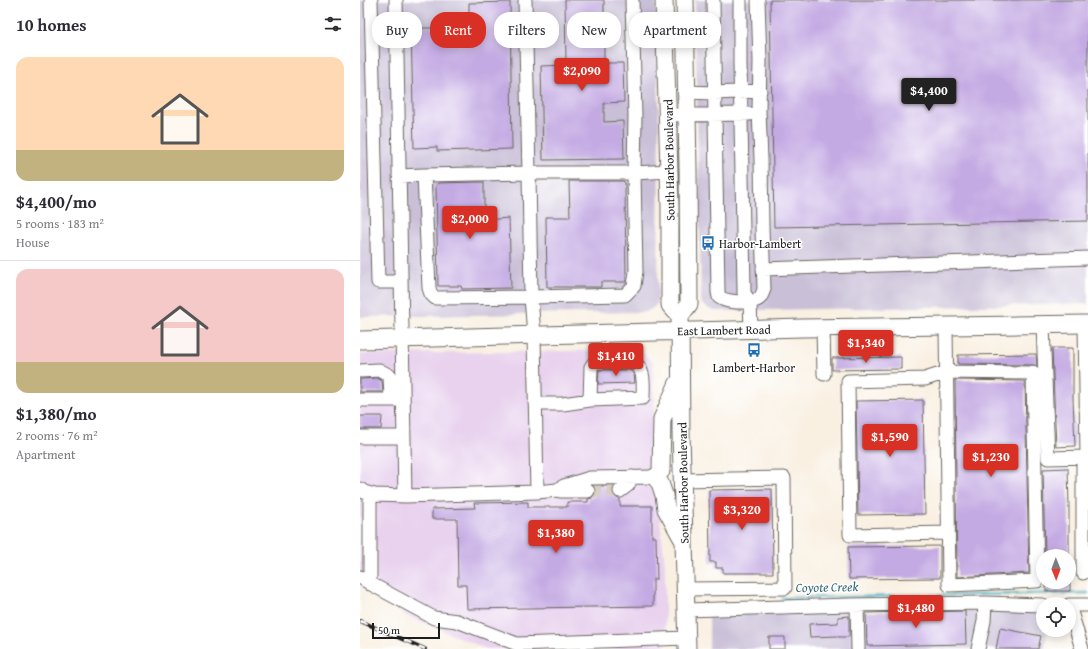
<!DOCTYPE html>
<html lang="en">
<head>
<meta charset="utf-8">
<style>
	body { margin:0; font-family:"Gentium Book Plus",serif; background:#f2f2f3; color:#2b2b33; height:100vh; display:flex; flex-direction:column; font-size:15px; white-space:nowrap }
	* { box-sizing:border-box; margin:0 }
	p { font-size:13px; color:#7c7c81 }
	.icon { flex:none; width:22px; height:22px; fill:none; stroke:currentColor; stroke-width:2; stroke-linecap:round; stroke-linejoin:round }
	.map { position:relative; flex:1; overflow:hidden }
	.panel { display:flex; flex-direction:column; background:#fff; width:360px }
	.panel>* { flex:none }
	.guide { position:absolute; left:12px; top:12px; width:380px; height:36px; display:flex; gap:8px }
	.needle { width:26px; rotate:179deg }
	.controls { position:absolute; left:676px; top:549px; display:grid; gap:8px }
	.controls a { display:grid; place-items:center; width:40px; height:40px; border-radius:50%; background:#fff; box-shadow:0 2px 10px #0003; font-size:20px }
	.scale { position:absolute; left:12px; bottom:10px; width:68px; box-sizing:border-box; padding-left:4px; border:2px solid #1c1c1c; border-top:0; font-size:11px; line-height:14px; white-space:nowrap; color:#1c1c1c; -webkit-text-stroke:3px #fff; paint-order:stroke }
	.price { position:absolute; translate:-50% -34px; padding:0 9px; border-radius:4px; background:#d93025; color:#fff; font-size:13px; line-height:26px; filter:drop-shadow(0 1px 2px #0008) }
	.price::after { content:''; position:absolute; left:50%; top:24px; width:12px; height:9px; margin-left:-6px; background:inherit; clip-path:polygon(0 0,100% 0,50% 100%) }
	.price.active { background:#222; color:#fff }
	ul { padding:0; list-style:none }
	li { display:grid; align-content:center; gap:8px; height:212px; padding:0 16px }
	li+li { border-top:1px solid #e1e1e2 }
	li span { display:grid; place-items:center; height:124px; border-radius:12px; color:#555 }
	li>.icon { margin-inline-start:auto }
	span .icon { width:72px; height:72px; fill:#fffc; stroke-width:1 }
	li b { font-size:17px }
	h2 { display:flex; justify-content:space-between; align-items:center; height:48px; padding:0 16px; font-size:17px }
	.tag { padding:0 14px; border-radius:16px; background:#fff; box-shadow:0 2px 10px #0003; font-size:14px; line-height:36px }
	.tag.active { background:#d93025; color:#fff }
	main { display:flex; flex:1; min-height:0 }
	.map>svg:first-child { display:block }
</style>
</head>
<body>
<main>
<section class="panel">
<h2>10 homes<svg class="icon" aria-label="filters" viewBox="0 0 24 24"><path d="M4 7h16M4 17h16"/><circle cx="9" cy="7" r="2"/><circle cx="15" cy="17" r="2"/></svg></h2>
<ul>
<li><span style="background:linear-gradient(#ffd9b3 75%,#c2b280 0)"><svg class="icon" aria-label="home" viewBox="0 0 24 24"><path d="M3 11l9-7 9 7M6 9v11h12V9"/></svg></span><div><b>$4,400/mo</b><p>5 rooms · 183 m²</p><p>House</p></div></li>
<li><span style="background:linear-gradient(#f6c9c9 75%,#c2b280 0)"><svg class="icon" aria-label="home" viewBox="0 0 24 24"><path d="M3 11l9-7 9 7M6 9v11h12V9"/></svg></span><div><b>$1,380/mo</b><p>2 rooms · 76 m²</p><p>Apartment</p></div></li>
</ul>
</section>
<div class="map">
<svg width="728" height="649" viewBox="0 0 728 649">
	<rect width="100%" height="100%" fill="#fff"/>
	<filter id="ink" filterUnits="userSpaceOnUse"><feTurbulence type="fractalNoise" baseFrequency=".025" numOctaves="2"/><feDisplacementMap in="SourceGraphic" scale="8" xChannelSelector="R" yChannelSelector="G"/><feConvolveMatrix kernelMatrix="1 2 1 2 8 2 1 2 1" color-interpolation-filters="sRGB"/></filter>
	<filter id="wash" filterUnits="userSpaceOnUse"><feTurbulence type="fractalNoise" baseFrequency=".012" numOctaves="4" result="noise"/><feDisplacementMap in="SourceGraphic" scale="16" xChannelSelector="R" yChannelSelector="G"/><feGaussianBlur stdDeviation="0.9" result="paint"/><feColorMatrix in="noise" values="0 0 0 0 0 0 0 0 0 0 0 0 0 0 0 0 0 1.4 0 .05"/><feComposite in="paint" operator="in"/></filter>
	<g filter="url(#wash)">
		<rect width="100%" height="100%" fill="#f9f0e2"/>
		<!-- built -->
		<path fill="#e8d2ee" d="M280,350L293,363L297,490L305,567V649H127L47,616L0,586V354Z"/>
		<!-- industrial -->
		<path fill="#c9bfd7" d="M0,0H296L299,113L298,302L294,307L286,312L0,317Z
			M335,0H728V304L355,311L349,309L342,304L341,299Z
			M683,608V630H688L684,649H349V615Z"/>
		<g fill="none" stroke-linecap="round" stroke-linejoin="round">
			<!-- stream -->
			<path stroke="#44aec3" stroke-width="2.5" d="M422,598L728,593"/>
		</g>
		<g id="blocks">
			<!-- building -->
			<path fill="#c4aae3" d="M205,0H244V63H263L264,102L244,103V122L263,121L264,159L183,160L181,66L206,65Z
				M410,0H728V221L414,227Z
				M150,2L152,149L77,151V147L54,148L51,28H109V3Z
				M209,181H263L265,183L266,282H241V287H187L186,217H210Z
				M117,182H124V220L149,218L151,288L102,289L101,286H78L76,186L78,183Z
				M692,348H713V399L715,446L696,447Z
				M676,354L677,366L673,365L598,364V355Z
				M541,357V369L472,370V358Z
				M239,370H270L274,375L275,383L238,384Z
				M17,378L22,381L23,392H0V379Z
				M595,380L665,381L669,573L597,577Z
				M563,400L565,514L498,515L496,401Z
				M0,416H22L21,429H0Z
				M708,468L709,507V556H685L683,469Z
				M234,486H254L253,488L252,492L254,496L257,498L260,499V506H292V537H296L297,579H293V606L107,609L106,585H98L97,519H72V509L115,508L114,503L168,502V507H207V502H228V499L232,498L235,495L236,491Z
				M412,489L413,573H363V568H356V562H350L349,490Z
				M580,546V578L489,579L488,547Z
				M686,582H710V591H686Z
				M605,611L606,644L507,646L506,613L545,612V616L568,615V612Z
				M489,616V637H478V636L450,637L449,624L478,623V617Z
				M640,628L681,636L678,649H636Z
				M409,637H425V649H409Z"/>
		</g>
	</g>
	<g filter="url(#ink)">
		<use href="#blocks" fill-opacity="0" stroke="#696661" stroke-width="1"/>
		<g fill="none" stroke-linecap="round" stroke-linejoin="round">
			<!-- minor-tunnel -->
			<path stroke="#d8d0c4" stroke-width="13" stroke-dasharray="13 6" stroke-linecap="butt" d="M228,491H260"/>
			<defs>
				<path id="minor" d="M11,0L18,282H41
					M36,0L45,496
					M165,0L169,173L64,175L69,288L71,294L75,298L171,297L169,173H274L275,116L272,0
					M353,0L358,292L359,297C368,303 380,302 390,302
					M380,0V63L384,289V293L390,302
					M326,92L354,93L400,91
					M308,115L390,114
					M39,176L64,175
					M403,269L728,258
					M683,325L688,458L727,457
					M586,326C587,412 588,499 589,585L677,581L673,373L587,372L565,379L488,381L490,535L588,533
					M463,328L464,374
					M391,329L390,302C400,300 401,298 404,289L402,227L401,159L399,111L400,61L398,0
					M0,371L19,370L30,376L31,400
					M0,400H38
					M175,404H203L230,400L283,398C283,386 286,367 272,362H237L234,363L231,367L230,400
					M0,437H44
					M323,480L424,478L425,588L325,589
					M0,489L4,492L15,495L45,496L177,492L197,490L204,486L230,478L295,477
					M200,491H228
					M260,491L268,485L272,477
					M177,492L174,335L171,297L265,295L274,286L276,271L274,173L309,171
					M10,494V584
					M723,573V463L727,457L725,324
					M0,577L11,584L74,618L97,621L157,644L327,638
					M625,603L683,605
					M497,605L498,649
					M709,605L722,649
					M709,605H728
					M326,610L490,605L625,603L624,621L618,649"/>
				<path id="major" d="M304,0L310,207V305L320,316
					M325,0L328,170L329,304L320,316L321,433L327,649
					M0,340L442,328L728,324
					M301,471L302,419L318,383
					M295,477L300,483L304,495L306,509L322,538"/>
			</defs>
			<!-- minor casing -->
			<use href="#minor" stroke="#696661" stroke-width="15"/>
			<!-- major casing -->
			<use href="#major" stroke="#696661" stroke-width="19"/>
			<!-- minor -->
			<use href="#minor" stroke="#fff" stroke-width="13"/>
			<!-- major -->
			<use href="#major" stroke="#fff" stroke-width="17"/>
			<defs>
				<path id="rail" d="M0,621L65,649"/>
			</defs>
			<!-- rail casing -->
			<use href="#rail" stroke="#1c1c1c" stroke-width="4"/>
			<!-- rail -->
			<use href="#rail" stroke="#fff" stroke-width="2.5" stroke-dasharray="8" stroke-linecap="butt"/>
		</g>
	</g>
	<!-- icons -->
	<defs>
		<symbol id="bus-bare" viewBox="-9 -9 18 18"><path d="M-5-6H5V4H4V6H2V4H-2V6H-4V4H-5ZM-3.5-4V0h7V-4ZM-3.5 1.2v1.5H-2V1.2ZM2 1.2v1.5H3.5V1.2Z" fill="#1f6fb2" stroke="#fff" stroke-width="2.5" paint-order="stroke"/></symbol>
	</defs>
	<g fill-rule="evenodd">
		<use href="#bus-bare" x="338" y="233" width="20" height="20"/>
		<use href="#bus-bare" x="384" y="340" width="20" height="20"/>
	</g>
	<g text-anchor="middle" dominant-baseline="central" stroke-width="3" stroke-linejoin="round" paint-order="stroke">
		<!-- street labels -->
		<g font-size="12" fill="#1c1c1c" stroke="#fff">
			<text transform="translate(309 160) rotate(-91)">South Harbor Boulevard</text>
			<text transform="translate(364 330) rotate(-1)">East Lambert Road</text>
			<text transform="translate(323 483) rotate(-91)">South Harbor Boulevard</text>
		</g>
		<!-- poi labels -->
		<g font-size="12" fill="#1c1c1c" stroke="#fff" text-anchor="start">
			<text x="359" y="243">Harbor-Lambert</text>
			<text x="394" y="367" text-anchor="middle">Lambert-Harbor</text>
		</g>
		<!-- water labels -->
		<g font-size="13" font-style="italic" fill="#306570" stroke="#fff">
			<text transform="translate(467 587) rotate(-1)">Coyote Creek</text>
		</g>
	</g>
</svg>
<div class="controls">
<a><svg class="needle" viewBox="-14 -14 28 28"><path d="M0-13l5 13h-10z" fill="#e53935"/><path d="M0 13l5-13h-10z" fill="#7c7c81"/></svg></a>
<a><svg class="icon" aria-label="locate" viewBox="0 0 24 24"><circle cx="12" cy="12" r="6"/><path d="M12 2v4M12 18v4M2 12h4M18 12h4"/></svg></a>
</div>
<div class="scale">50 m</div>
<b class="price" style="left:222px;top:92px">$2,090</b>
<b class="price active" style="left:569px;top:112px">$4,400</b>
<b class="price" style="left:110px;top:240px">$2,000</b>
<b class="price" style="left:506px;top:364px">$1,340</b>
<b class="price" style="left:256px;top:377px">$1,410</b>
<b class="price" style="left:530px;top:458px">$1,590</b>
<b class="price" style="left:631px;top:478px">$1,230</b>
<b class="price" style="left:382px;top:531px">$3,320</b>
<b class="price" style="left:196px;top:554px">$1,380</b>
<b class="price" style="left:556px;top:629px">$1,480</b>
<div class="guide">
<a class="tag">Buy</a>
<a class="tag active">Rent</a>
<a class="tag">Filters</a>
<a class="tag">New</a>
<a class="tag">Apartment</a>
</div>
</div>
</main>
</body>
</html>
